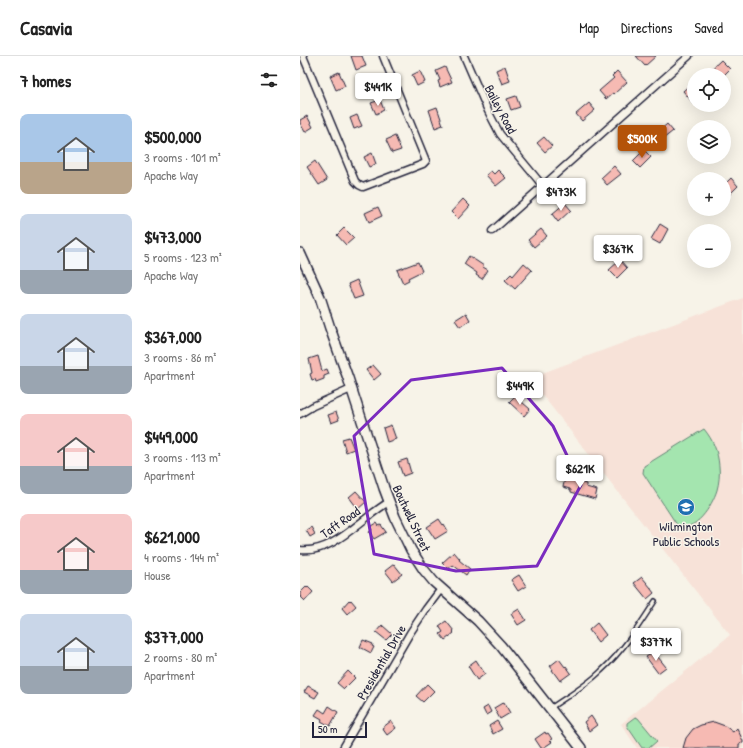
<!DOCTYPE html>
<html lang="en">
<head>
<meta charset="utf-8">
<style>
	body { margin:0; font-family:"Patrick Hand",sans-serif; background:#f6f6f6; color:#222; height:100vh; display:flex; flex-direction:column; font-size:15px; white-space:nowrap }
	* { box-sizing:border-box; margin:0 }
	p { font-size:13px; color:#767676 }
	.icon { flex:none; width:22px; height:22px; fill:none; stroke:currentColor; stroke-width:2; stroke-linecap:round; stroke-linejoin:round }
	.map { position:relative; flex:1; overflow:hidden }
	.drawer { display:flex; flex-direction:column; background:#fff; width:300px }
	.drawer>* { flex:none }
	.buttons { position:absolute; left:387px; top:12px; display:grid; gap:8px }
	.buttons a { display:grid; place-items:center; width:44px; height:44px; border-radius:50%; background:#fff; box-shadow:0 4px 16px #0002; font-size:20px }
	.scale { position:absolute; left:12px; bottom:10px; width:55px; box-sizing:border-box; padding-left:4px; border:2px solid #22223b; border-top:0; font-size:11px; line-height:14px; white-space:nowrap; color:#22223b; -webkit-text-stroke:3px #f7f3e8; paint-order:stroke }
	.price { position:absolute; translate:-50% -34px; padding:0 9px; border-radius:4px; background:#fff; color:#222; font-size:13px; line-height:26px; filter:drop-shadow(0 1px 2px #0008) }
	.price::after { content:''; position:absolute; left:50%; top:24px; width:12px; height:9px; margin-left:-6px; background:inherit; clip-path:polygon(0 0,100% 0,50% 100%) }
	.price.selected { background:#b45309; color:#fff }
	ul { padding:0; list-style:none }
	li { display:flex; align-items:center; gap:12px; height:100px; padding:0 20px }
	li span { display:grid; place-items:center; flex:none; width:112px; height:80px; border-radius:8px; color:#555 }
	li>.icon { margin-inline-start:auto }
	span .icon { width:48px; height:48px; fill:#fffc; stroke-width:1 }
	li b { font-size:17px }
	h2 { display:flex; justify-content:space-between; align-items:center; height:48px; padding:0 20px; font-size:17px }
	header { display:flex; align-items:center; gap:24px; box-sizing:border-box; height:56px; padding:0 20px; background:#fff; border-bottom:1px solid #e0e0e0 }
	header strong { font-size:19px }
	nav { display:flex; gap:22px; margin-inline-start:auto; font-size:14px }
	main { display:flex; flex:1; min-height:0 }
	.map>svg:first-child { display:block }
</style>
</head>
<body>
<header>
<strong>Casavia</strong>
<nav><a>Map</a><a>Directions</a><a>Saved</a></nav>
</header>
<main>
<section class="drawer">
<h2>7 homes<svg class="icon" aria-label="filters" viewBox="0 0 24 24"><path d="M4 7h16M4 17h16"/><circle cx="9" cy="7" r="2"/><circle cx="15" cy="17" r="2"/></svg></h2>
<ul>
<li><span style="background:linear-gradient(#a9c7e8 60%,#b9a48a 0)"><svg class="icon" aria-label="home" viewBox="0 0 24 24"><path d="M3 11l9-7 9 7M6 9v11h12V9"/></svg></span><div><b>$500,000</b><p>3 rooms · 101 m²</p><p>Apache Way</p></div></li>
<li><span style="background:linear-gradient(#c9d6e8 70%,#9aa5b1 0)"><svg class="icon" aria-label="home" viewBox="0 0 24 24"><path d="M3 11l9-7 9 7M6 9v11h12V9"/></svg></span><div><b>$473,000</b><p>5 rooms · 123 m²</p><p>Apache Way</p></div></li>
<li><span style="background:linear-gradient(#c9d6e8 65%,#9aa5b1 0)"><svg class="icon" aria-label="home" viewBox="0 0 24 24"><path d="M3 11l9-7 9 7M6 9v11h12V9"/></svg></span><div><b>$367,000</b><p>3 rooms · 86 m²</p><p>Apartment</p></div></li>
<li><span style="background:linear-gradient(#f6c9c9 65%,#9aa5b1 0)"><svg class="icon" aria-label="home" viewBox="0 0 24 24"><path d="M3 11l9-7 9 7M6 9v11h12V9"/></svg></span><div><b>$449,000</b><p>3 rooms · 113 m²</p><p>Apartment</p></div></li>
<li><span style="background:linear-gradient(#f6c9c9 70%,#9aa5b1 0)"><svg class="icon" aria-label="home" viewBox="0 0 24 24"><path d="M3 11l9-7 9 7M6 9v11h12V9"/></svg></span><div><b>$621,000</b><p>4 rooms · 144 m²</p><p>House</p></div></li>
<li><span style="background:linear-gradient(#c9d6e8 65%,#9aa5b1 0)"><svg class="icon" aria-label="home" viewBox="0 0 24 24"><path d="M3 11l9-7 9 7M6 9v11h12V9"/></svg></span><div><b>$377,000</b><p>2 rooms · 80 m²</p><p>Apartment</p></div></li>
</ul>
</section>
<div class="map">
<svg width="443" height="692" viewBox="0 0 443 692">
	<rect width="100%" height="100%" fill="#f7f3e8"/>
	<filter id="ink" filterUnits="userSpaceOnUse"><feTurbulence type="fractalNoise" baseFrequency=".025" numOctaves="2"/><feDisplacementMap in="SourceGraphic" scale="8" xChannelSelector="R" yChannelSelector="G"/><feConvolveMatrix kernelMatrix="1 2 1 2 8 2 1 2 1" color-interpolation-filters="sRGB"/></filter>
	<g filter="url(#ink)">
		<!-- built -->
		<path fill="#f7e2d8" d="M443,242V692H337L321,668L430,579L229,322Z"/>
		<!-- green -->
		<path fill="#a4e5af" stroke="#638475" d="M404,373C413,384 418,396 419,410C420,418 419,427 417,434C412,450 395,478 377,469L343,417L344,410Z
			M335,661L338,662L357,685L349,692H342L327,670V667Z"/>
		<!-- building -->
		<path fill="#f6bab3" stroke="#22223b" d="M51,0H62L66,10L56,14Z
			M336,0H356L345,10Z
			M421,4L430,13L424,19H405Z
			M205,10L210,25L202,28L196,14Z
			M145,11L152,26L140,31L138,25L140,24L136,15Z
			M120,15L125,26L117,30L112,19Z
			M317,15L327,26L314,38L313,37L306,43L299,35L314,22L312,20Z
			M39,16L45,30L36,34L30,20Z
			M394,25V48L383,35Z
			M216,40L220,51L211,54L207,43Z
			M80,44L84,54L76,58L71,47Z
			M289,47L295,54L282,65L276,58Z
			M137,51L143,69L135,72L129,54Z
			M57,59L62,70L54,73L50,62Z
			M7,60L13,71L5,76L0,67V64Z
			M367,68L373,75L363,83L358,76Z
			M95,80L101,94L92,97L86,84Z
			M244,81L252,90L245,96L237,87Z
			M344,94L351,101L340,112L333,105Z
			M72,97L76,108L69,111L64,101Z
			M15,105L27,124L19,129L7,111Z
			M314,110L321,118L307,129L301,122Z
			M198,114L206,122L196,130L186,119L191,115L194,118Z
			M431,122L438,130L429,139L424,134V129Z
			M163,143L170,150L158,163L151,156Z
			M265,147L271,154L258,166L252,158Z
			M78,151L82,160L69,166L65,157Z
			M360,168L368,173L360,188L351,183Z
			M44,172L54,182L46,189L37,179Z
			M241,173L247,180L234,191L228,184Z
			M169,200L184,210L183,211L188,214L182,223L176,219L177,217L164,208Z
			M320,204L327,212L317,222L309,214Z
			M118,206L122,215L108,222L109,224L103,227L97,214Z
			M224,207L232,214L215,233L205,224L211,218L213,220Z
			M57,224L63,240L54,243L48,228Z
			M166,257L170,264L160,271L155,264Z
			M18,300L22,315L27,313L29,318L24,320V323L16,326L15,323L12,324L10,318L12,317L9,303Z
			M73,309L81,318L74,324L66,314Z
			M215,340L230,353L224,360L209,346Z
			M36,356L39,364L31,367L28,359Z
			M91,369L96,383L87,386L83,372Z
			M49,381L54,393L46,396L42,383Z
			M107,403L111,417L103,420L98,406Z
			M265,422L286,428V431L297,434L295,443L271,436V434H270V433L263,431Z
			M56,435L66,446L58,453L49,441Z
			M139,463L143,469L144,468L148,475L135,483L127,471Z
			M77,467L79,470L81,469L86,476L74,483L69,476L72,474L70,471Z
			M11,471L15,478L10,481L6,474Z
			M154,496L160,503L159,504L170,513L166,519L153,509L148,513L142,507Z
			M94,508L102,518L93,525L85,515Z
			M219,519L226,530L218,535L211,524Z
			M342,521L351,532V533L354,537L347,543L334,527Z
			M6,531L7,532L8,531L13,536L5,545L0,540V537Z
			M49,544L50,545L51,544L56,550L47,558L42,552Z
			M219,553L226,564L218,569L211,558Z
			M146,565L154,575L153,576L154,577L145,584L140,578L143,576L139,570Z
			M297,567L306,579L298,586L289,574Z
			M82,569L92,578L86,584L76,576Z
			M63,584L73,588L72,590L74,591L71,597L60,591Z
			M354,596L366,611L358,617L346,601Z
			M259,603L265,611L266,610L271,617L260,625L252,614H253L250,610Z
			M176,604L185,618L177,624L168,610Z
			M48,615L55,622L44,633L37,627Z
			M127,628L134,635L123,646L116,640Z
			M8,630L19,636L15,642L4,636Z
			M204,646L210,657L200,663L194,652Z
			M29,650L38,656L30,670L21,665L22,663L15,659L19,653L25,657Z
			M188,650L191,656L186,659L183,653Z
			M291,660L297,669L289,675L284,666Z
			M91,665L96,672L87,679L82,672Z
			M197,665L202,673L193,678L189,670Z
			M414,666L425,670L433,676L437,672L443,685V687L439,688V692H383L386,682L393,673L401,669Z
			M245,676L246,678L248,677L252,683L250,684L252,686L243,692H241L235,683Z"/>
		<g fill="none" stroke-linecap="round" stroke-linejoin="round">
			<defs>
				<path id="lane" d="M252,651C268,640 287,629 301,615C323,595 339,570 355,545"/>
				<path id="street" d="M3,0L55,125L59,129L63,131L123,108L126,105L83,0
					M164,0L188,55L200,78L209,89L243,130
					M192,175L389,0
					M0,358L13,350L51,333
					M0,494C34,498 62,461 89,446
					M43,692L110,577L126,553L141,533"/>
				<path id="secondary" d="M0,197L20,241L30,272L48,322L84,432L95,461L111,494L124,514L134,526L178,565L201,590L281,692"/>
			</defs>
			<!-- lane casing -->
			<use href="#lane" stroke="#22223b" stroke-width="6"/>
			<!-- street casing -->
			<use href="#street" stroke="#22223b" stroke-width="9"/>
			<!-- secondary casing -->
			<use href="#secondary" stroke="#22223b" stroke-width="12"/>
			<!-- lane -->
			<use href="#lane" stroke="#f7f3e8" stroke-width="3"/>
			<!-- street -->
			<use href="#street" stroke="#f7f3e8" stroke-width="6"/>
			<!-- secondary -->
			<use href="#secondary" stroke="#f7f3e8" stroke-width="9"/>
		</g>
	</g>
	<!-- marked area -->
	<path fill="none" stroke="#7b2cbf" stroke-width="3" stroke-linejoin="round" d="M202,312L253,370L281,429L237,510L156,515L74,498L54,380L111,324Z"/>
	<!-- icons -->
	<defs>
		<symbol id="school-disc" viewBox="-11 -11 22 22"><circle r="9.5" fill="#1f6fb2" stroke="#f7f3e8"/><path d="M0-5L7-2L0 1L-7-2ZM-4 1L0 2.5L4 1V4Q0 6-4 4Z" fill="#fff"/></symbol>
	</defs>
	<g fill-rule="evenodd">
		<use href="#school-disc" x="376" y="441" width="20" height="20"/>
	</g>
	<g text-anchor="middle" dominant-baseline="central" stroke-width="3" stroke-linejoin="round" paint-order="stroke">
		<!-- street labels -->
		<g font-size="13" fill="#22223b" stroke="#f7f3e8">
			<text transform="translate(201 53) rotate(62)">Bailey Road</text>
			<text transform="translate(112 462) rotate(65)">Boutwell Street</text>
			<text transform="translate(40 466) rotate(-35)">Taft Road</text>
			<text transform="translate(81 606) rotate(-60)">Presidential Drive</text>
		</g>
		<!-- poi labels -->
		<g font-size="13" fill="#22223b" stroke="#f7f3e8">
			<text x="386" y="470">Wilmington<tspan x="386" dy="15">Public Schools</tspan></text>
		</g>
	</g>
</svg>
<div class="buttons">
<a><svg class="icon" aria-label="locate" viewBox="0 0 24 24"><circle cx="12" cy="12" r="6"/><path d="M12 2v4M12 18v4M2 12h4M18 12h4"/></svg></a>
<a><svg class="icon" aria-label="layers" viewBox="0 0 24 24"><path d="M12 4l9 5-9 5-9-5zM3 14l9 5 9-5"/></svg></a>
<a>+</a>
<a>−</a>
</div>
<div class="scale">50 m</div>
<b class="price" style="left:78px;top:51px">$441K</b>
<b class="price selected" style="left:342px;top:103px">$500K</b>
<b class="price" style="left:261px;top:156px">$473K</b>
<b class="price" style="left:318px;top:213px">$367K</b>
<b class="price" style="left:220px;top:350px">$449K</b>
<b class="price" style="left:280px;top:433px">$621K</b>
<b class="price" style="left:356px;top:606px">$377K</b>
</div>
</main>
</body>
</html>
